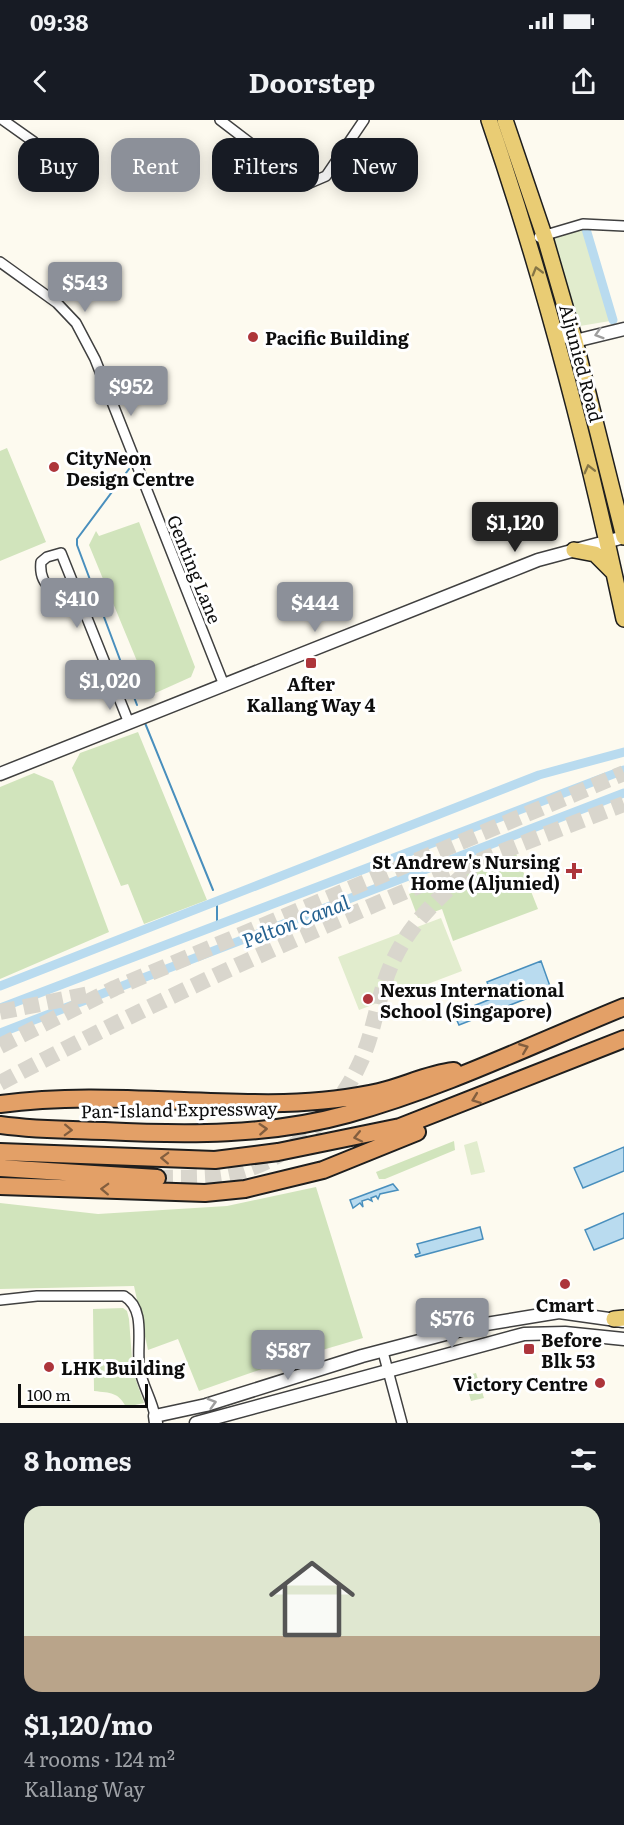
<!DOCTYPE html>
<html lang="en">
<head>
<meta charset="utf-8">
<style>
	body { margin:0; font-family:Literata,serif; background:#242831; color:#f1f3f6; height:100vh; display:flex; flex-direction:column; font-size:22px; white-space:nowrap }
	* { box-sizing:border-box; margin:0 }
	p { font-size:20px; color:#9ea1a6 }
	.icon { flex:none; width:33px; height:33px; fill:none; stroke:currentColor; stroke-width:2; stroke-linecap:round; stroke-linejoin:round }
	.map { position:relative; height:1303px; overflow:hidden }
	.drawer { display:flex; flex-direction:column; background:#171b24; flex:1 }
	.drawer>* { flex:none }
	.top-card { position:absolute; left:18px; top:18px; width:588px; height:54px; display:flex; gap:12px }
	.scale { position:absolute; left:18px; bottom:15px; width:130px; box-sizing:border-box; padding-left:6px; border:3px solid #0d0d0d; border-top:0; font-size:16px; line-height:21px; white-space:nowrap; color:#0d0d0d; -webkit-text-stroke:4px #fff; paint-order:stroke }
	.price { position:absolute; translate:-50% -51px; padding:0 14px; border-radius:6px; background:#8c9099; color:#fff; font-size:20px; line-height:39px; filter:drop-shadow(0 2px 3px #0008) }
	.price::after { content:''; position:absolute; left:50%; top:36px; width:18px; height:14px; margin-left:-9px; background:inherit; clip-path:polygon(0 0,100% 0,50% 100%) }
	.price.active { background:#222; color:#fff }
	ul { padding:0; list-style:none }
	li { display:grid; align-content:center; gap:12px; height:318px; padding:0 24px }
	li span { display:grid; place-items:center; height:186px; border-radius:18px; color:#555 }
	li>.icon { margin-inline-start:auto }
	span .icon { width:108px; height:108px; fill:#fffc; stroke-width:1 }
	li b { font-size:26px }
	h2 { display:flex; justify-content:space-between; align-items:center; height:72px; padding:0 24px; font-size:26px }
	.chip { padding:0 21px; border-radius:18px; background:#171b24; box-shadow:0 3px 15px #0003; font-size:21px; line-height:54px }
	.chip.active { background:#8c9099; color:#fff }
	.status { display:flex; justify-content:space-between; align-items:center; height:42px; padding:0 30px; background:#171b24; direction:ltr }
	.status svg { height:16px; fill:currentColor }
	header { display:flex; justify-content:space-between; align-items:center; height:78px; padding:0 24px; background:#171b24; font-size:27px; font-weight:700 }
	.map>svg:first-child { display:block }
</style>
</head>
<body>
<div class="status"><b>09:38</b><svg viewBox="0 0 49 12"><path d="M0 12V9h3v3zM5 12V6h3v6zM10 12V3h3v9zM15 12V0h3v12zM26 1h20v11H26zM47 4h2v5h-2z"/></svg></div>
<header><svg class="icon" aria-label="back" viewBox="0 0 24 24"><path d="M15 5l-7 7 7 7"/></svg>Doorstep<svg class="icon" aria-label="share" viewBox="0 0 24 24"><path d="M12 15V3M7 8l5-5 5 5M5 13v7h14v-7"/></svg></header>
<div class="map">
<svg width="624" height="1303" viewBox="0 0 624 1303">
	<rect width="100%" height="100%" fill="#fdfaef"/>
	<!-- green -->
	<path fill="#d1e4bc" d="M7,328L46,422L0,441V331Z
		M139,402L195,547L191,557L151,575L89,425L96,411L99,416Z
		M138,612L207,780L144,804L128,764L121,766L72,648L80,633Z
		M34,653L53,661L109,812L0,859V667Z
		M515,731L538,789L453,821L442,789L418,798L409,774Z
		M454,1021L455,1030L385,1059H379L376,1052Z
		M316,1067L363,1218L285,1241L199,1271L178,1219L148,1230L134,1166L0,1169V1083L98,1094L227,1086Z
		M123,1188L127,1191L129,1199L133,1252L144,1283L126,1287C118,1272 111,1273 94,1271L93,1189Z
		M476,1253L484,1278L471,1281L464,1256Z"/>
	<!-- pitch -->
	<path fill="#e1eccd" d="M584,109L610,201L580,206L574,201L551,122L554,117Z
		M441,798L462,851L359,890L338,837Z
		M477,1021L485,1052L471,1055L464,1025Z"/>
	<!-- water -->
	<path fill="#b9dbef" stroke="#498fbd" stroke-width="1.5" d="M541,841L551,869L459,905L454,894L493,878L487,862Z
		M624,1027V1051L583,1068L574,1048Z
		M393,1064L398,1070L380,1074L378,1079L376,1076L371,1078L372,1081L368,1079L362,1081L363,1087L360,1083L353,1088L350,1080Z
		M624,1093V1118L594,1130L585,1110Z
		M480,1107L483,1119L416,1137L415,1135L420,1133L417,1124Z"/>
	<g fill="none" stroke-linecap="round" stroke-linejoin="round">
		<!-- stream -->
		<path stroke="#498fbd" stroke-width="2" d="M129,349L77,419V425L137,585
			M145,603L213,770
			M217,781V804"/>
		<!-- canal -->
		<path stroke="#b9dbef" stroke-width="9" d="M586,109L613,200
			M0,866L539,655L624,632
			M0,888L624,650
			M0,913L624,673"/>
		<!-- motorway-tunnel -->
		<path stroke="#d9d6cd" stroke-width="16" stroke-dasharray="16 8" stroke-linecap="butt" d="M0,892L94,873
			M0,926L115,868L624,653
			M0,963C201,856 411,765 624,684
			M157,1058C180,1057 207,1059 230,1054C288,1042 336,996 360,943C376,909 378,868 396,835C414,799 443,774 472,747"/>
		<defs>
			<path id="minor" d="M3,0L34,22
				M220,0L305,65L326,56L364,0
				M539,117L583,104L624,106
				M0,142L57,183L76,203L95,239L224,565
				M80,479C58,475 38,468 41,442L47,437L61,433C84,490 106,546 129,603
				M0,1180L37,1176H124C148,1190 135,1228 140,1251C143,1266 152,1280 155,1296
				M383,1232L402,1303"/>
			<path id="tertiary" d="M554,210L575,221L624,209
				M0,654L538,440L624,417
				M156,1303L155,1296L206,1285L362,1236L480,1205L559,1192L623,1201
				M196,1303L524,1214L565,1213L624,1219"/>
			<path id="primary" d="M489,0C545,163 588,330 624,499
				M505,0L546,121L575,221L624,417
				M574,430L595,434L614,453
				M614,1199L624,1198"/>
			<path id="motorway" d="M0,984C94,971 189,985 284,983C315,982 348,979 379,972C405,966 427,954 454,951
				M0,1005C34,1010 70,1010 104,1011C186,1015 269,1016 348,994C443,968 533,924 624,887
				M0,1032L215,1040L278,1032L400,1007L624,919
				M0,1048L157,1058
				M0,1066L205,1073L245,1069L323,1050L417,1012"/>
		</defs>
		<!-- minor casing -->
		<use href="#minor" stroke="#404040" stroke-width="12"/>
		<!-- tertiary casing -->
		<use href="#tertiary" stroke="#404040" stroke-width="15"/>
		<!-- primary casing -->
		<use href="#primary" stroke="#1e1e1e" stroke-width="18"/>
		<!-- motorway casing -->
		<use href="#motorway" stroke="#1e1e1e" stroke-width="20"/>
		<!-- minor -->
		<use href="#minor" stroke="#fff" stroke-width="9"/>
		<!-- tertiary -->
		<use href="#tertiary" stroke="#fff" stroke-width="12"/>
		<!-- primary -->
		<use href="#primary" stroke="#e9cc74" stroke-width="15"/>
		<!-- motorway -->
		<use href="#motorway" stroke="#e3a067" stroke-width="16"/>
	</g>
	<!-- one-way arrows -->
	<defs><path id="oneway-chevron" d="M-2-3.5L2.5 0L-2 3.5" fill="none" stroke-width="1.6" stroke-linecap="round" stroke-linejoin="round" transform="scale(1.5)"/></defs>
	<g stroke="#867646">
		<use href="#oneway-chevron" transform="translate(537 151) rotate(-106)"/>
		<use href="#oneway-chevron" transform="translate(589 349) rotate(-104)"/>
	</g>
	<g stroke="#9e9e9e">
		<use href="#oneway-chevron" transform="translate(599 214) rotate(163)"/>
		<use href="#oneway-chevron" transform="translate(212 1283) rotate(-16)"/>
	</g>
	<g stroke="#835e3e">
		<use href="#oneway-chevron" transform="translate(524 928) rotate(-22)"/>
		<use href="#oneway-chevron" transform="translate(476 979) rotate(159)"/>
		<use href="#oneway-chevron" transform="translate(263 1009) rotate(-4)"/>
		<use href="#oneway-chevron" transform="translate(68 1010) rotate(2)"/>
		<use href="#oneway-chevron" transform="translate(358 1017) rotate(168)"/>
		<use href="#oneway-chevron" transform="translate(165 1038) rotate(-178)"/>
		<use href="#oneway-chevron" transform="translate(105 1069) rotate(-178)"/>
	</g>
	<!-- markers -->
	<g fill="#ad353b" stroke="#fff" stroke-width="2">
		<circle cx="253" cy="217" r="6"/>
		<circle cx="54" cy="347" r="6"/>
		<rect x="305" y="537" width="12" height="12" rx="3"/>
		<path d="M571 742h6v6h6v6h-6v6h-6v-6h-6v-6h6z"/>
		<circle cx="368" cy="879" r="6"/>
		<circle cx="565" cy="1164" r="6"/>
		<rect x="523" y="1223" width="12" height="12" rx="3"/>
		<circle cx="49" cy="1247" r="6"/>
		<circle cx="600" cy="1263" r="6"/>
	</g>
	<g text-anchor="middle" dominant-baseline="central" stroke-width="6" stroke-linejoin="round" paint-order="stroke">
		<!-- poi labels -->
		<g font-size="18" font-weight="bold" fill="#0d0d0d" stroke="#fff" text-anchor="start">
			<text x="265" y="217">Pacific Building</text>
			<text x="66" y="337">CityNeon<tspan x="66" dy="21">Design Centre</tspan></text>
			<text x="311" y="563" text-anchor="middle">After<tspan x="311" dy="21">Kallang Way 4</tspan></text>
			<text x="560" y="741" text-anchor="end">St Andrew's Nursing<tspan x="560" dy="21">Home (Aljunied)</tspan></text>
			<text x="380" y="869">Nexus International<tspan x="380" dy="21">School (Singapore)</tspan></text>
			<text x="565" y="1184" text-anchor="middle">Cmart</text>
			<text x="541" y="1219">Before<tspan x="541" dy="21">Blk 53</tspan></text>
			<text x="61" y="1247">LHK Building</text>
			<text x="588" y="1263" text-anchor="end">Victory Centre</text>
		</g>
		<!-- street labels -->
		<g font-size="18" fill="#0d0d0d" stroke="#fff">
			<text transform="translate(582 243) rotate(75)">Aljunied Road</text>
			<text transform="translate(195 449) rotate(68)">Genting Lane</text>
			<text transform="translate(179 989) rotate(-1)">Pan-Island Expressway</text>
		</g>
		<!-- water labels -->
		<g font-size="20" font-style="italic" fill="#256190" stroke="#fff">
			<text transform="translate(295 800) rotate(-21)">Pelton Canal</text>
		</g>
	</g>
</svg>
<div class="scale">100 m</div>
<b class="price" style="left:85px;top:193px">$543</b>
<b class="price" style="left:131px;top:297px">$952</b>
<b class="price active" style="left:515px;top:433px">$1,120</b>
<b class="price" style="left:77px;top:509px">$410</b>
<b class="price" style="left:315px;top:513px">$444</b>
<b class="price" style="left:110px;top:591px">$1,020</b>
<b class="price" style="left:452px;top:1229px">$576</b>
<b class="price" style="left:288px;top:1261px">$587</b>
<div class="top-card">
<a class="chip">Buy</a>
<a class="chip active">Rent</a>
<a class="chip">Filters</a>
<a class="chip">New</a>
</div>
</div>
<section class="drawer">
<h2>8 homes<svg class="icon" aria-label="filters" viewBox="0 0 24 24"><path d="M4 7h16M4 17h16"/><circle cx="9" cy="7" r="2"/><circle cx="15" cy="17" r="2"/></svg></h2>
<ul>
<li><span style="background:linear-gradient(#dfe7d0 70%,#b9a48a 0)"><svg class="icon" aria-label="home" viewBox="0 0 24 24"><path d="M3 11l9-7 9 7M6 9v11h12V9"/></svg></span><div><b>$1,120/mo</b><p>4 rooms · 124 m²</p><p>Kallang Way</p></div></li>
</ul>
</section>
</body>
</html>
